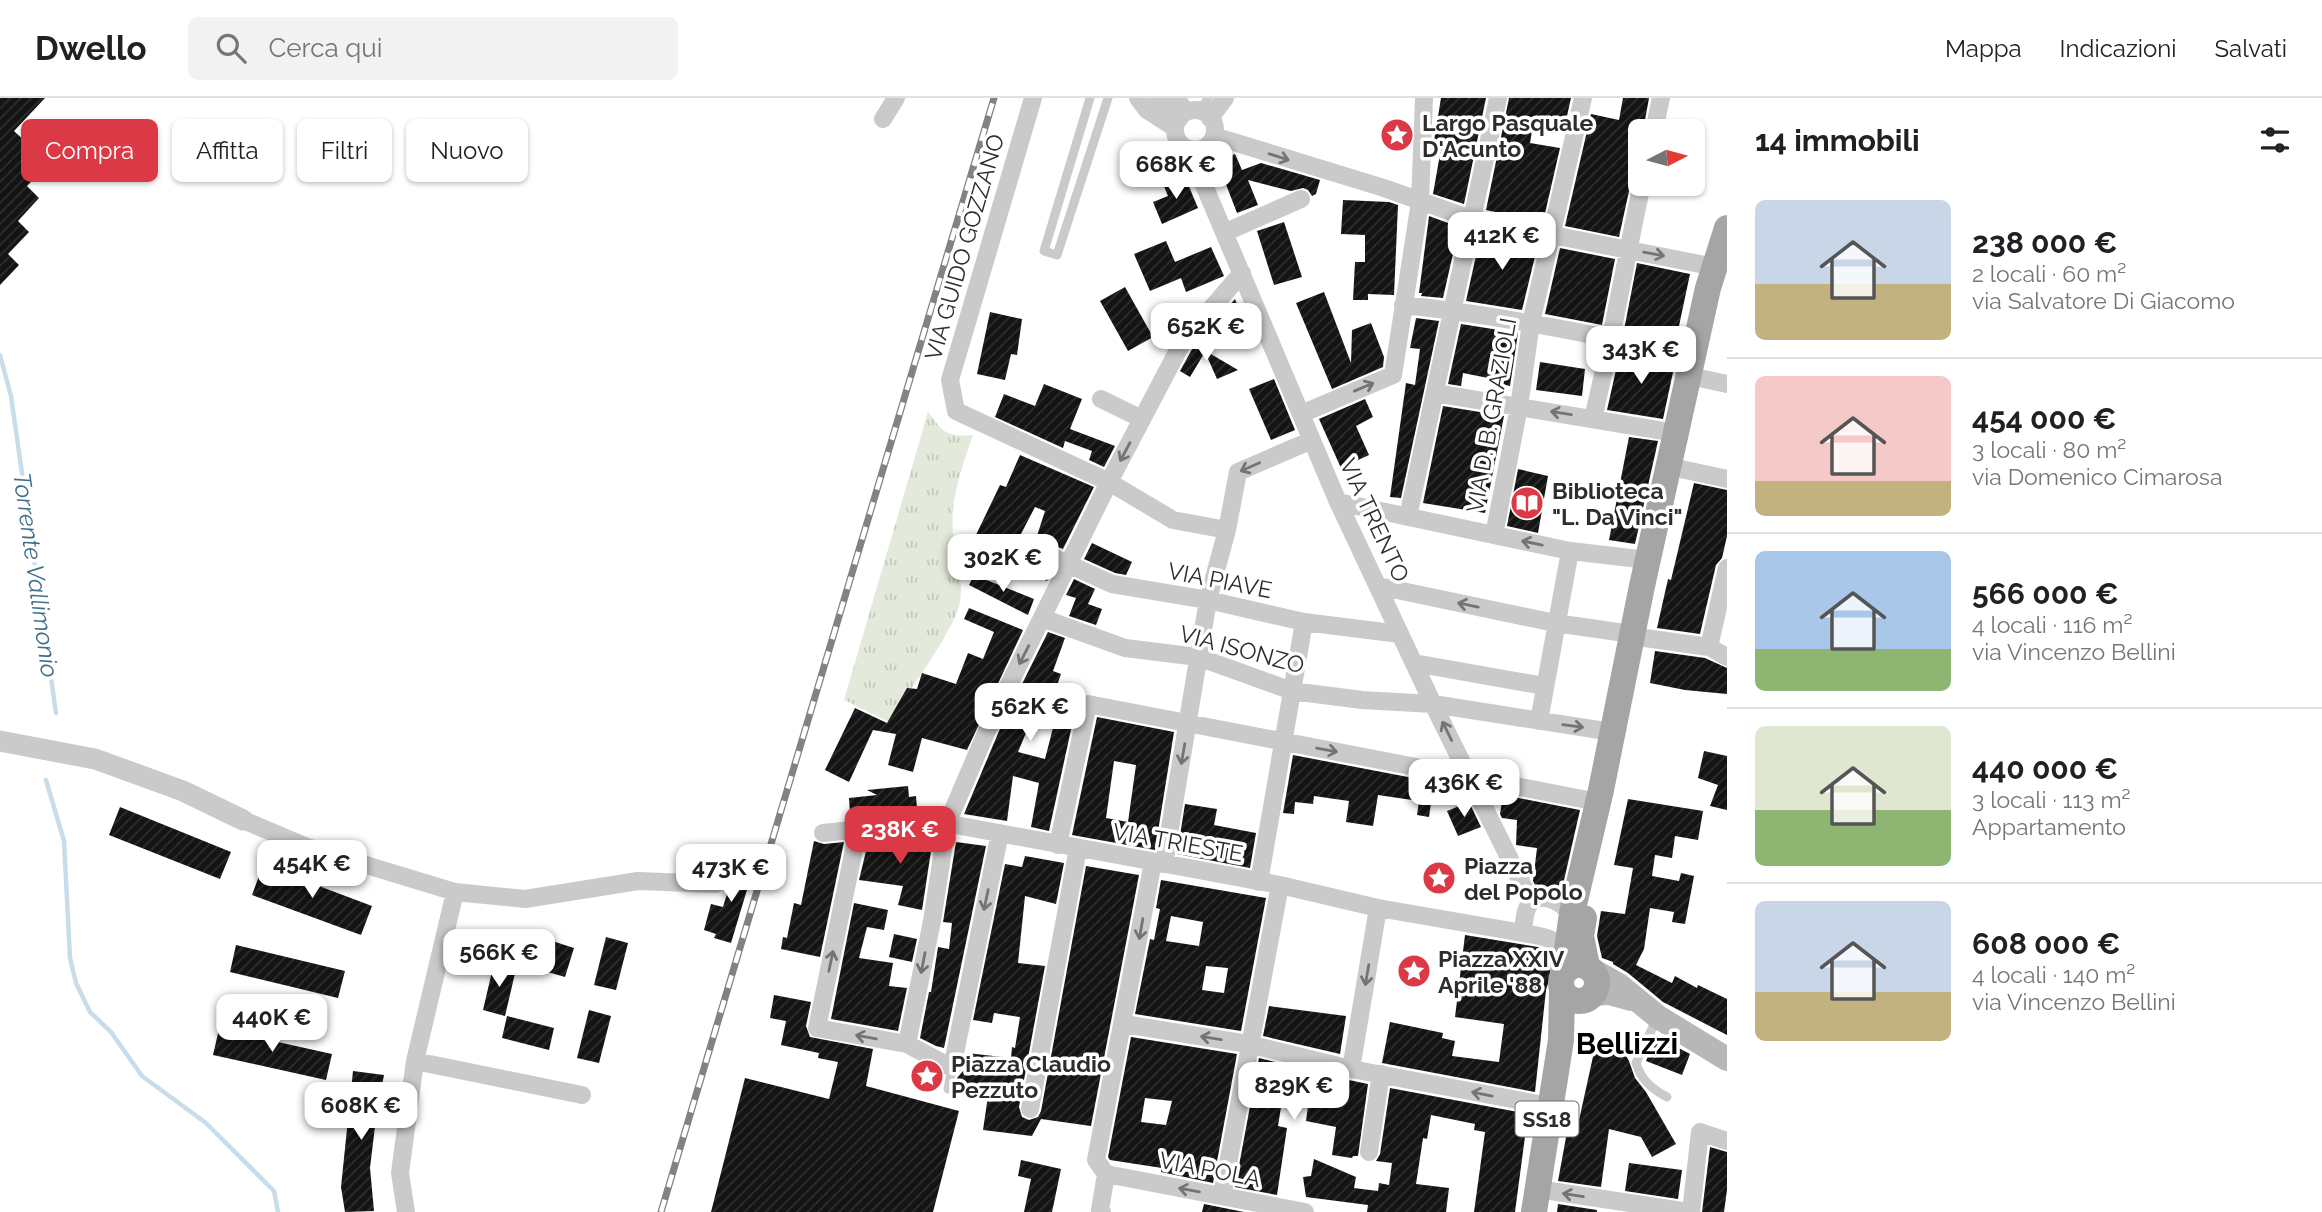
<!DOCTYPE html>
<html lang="it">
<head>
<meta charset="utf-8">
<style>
	body { margin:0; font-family:Raleway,sans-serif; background:#f2f2f2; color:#202124; height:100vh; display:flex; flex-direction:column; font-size:26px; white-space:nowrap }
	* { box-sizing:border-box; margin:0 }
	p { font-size:23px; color:#757577 }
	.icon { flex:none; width:38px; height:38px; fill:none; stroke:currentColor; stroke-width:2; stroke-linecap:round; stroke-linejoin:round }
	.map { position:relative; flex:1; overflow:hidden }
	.drawer { display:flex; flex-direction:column; background:#fff; width:595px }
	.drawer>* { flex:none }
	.hud { position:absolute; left:21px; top:21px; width:665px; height:63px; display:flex; gap:14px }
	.needle { width:46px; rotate:84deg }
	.tools { position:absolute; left:1628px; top:21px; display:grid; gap:14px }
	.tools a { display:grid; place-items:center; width:77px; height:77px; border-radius:10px; background:#fff; box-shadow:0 2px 5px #0004; font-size:35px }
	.price { position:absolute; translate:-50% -60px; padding:0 16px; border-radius:14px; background:#fff; color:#222; font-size:23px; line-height:46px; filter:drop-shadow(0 2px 4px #0008) }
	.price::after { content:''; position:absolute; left:50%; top:42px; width:21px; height:16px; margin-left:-10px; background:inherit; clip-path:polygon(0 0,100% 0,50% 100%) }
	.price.selected { background:#db3945; color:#fff }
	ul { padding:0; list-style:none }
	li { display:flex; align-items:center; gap:21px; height:175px; padding:0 28px }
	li+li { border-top:2px solid #e0e0e0 }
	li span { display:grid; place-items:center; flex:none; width:196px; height:140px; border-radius:10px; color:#555 }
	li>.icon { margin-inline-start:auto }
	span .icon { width:84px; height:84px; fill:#fffc; stroke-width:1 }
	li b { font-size:30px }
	h2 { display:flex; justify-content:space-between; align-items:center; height:84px; padding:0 28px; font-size:30px }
	.chip { padding:0 24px; border-radius:10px; background:#fff; box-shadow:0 2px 5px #0004; font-size:24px; line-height:63px }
	.chip.selected { background:#db3945; color:#fff }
	header { display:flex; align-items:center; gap:42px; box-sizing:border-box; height:98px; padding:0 35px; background:#fff; border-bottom:2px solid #e0e0e0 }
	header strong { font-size:33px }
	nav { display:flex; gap:38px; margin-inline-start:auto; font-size:24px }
	.search { width:490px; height:63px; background:#f2f2f2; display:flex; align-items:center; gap:18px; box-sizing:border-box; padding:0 24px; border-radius:10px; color:#757577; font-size:26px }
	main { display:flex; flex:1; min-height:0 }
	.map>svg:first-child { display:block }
</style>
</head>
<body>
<header>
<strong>Dwello</strong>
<div class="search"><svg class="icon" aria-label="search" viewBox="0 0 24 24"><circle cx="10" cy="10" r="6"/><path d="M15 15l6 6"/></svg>Cerca qui</div>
<nav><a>Mappa</a><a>Indicazioni</a><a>Salvati</a></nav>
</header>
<main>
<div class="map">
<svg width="1727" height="1114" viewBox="0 0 1727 1114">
	<defs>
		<pattern id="park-tufts" width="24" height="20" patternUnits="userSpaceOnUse" patternTransform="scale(1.75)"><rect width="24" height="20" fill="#e3eadb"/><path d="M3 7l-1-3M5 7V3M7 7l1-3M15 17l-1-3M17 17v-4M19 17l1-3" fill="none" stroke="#c3c9bc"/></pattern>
		<pattern id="building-hatch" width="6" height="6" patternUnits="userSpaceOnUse" patternTransform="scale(1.75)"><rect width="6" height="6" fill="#141414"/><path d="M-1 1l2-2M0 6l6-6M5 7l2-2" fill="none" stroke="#2e2e2e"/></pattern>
	</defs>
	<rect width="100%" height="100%" fill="#fff"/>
	<!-- park -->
	<path fill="url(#park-tufts)" d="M928,314C944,335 946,339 973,337C962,369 950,401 953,435C955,458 964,482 960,504C955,532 906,597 889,624L844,602Z"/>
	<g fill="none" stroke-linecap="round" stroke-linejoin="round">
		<!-- stream -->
		<path stroke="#c9dce9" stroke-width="4.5" d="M0,257L11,298L56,615
			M46,682L64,743L70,860L76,885L90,914L111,934L142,978L206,1025L274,1093L278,1114"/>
	</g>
	<!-- building -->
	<path fill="url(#building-hatch)" fill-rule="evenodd" d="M0,0H45L14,33L49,66L27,88L39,100L18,123L29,134L8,156L19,167L0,187Z
		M1441,0H1486L1464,106L1433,96L1440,56L1434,55L1436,43H1434Z
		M1509,0H1571L1565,27L1534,21L1530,45L1560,50L1543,124L1486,112Z
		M1623,0H1649L1643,33H1640V75L1634,78L1631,84L1619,139L1565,128L1591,16L1619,22Z
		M1235,56L1242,72L1261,65L1320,82L1316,96L1312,98L1308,92L1303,90L1291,93L1248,82L1258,107L1237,115L1217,63Z
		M1185,79L1198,110L1162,126L1153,104L1168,98L1164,88Z
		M1343,102L1389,104L1398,107L1394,197L1368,196V202H1353L1355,164H1365V137L1341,136Z
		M1429,118L1459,129L1443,200L1421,198L1422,195H1419Z
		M1284,124L1302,179L1274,187L1257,133Z
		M1481,135L1538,146L1522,212L1466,203Z
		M1166,143L1175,164L1211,149L1224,178L1186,194L1181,180L1150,193L1134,156Z
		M1560,150L1615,161L1602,227L1545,216Z
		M1637,165L1690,176L1676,242L1624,232Z
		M1125,189L1153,239L1128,253L1100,203Z
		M1324,194L1351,265L1352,232L1371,225L1384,259L1383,269L1332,291L1296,205Z
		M1235,201L1247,231L1219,243L1212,227Z
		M990,214L1022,221L1017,257L1011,256L1005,282L977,276Z
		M1416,220L1439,223L1401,400L1390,399L1406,285L1415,287L1420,251L1410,250Z
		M1461,226L1518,235L1510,288L1488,284V280L1463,275L1461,288L1448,286Z
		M1195,246L1204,252L1238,272L1217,281L1205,254L1190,279L1180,273Z
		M1620,254L1675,265L1663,321L1607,312Z
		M1540,264L1585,271L1582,298L1536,292Z
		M1274,281L1295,332L1271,342L1249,291Z
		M1044,286L1082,301L1070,331L1115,348L1104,369L1089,362L1092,353L1065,343L1063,350L995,319L1004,296L1035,308Z
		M1365,301L1373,319L1356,328L1369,357L1341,370L1319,321Z
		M1443,308L1504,318L1485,415L1423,405Z
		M1629,339L1658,343L1635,446L1609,442Z
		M1020,357L1094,389L1063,451L1036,441L1045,413L1035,409L1011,455L975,439L1000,387L1006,389Z
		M1518,371L1548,378L1538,435L1507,428Z
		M1694,385L1727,392V438L1722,460L1716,467L1700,536L1657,530L1668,481L1671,482Z
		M1092,445L1132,464L1126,477L1115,475L1084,461Z
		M1029,460L1053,472L1047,483L1024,475Z
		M974,477L1034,501L1028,517L969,487Z
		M1074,481L1095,491L1088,506L1102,511L1096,527L1069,518L1076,500L1066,497Z
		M969,510L1023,532L967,652L922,640L913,674L888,667L896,636L873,632L849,684L825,672L855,610L887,625L907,590L917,591L922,575L956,586L968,555L983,561L994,534L964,521Z
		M1048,534L1065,540L1053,573L1061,576L1055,593L1082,596L1077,604L1049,733L1031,729L1039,685L1013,678L1007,723L964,716L1002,626ZM1033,618L1054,626L1045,661L1018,654Z
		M1655,553L1705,560L1727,570V596L1685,592L1650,585Z
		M1097,619L1174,634L1155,752L1072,737ZM1114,663L1136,667L1128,724L1106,720Z
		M1704,653L1727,658V712L1710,708L1718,687L1698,680Z
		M1293,657L1434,684L1429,719L1417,717L1419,703L1378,697L1373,728L1346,724L1349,703L1314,698L1313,706L1295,704L1294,716L1283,715Z
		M908,688L909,699L916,698L917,710L850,716L849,700L877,697L867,692Z
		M1503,697L1580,712L1562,791L1535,787L1533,783L1537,750L1516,747L1517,722L1502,720L1500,716Z
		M1628,701L1703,713L1698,742L1675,738L1672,760L1655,757L1652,778L1679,783L1681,775L1694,778L1685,826L1672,824L1674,814L1650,810L1644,851L1636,867L1672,885L1675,878L1697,890L1698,887L1727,901V937L1663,904L1628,875L1613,866V864L1602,860L1597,838L1601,813L1625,816L1633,770L1614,767Z
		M1469,704L1481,729L1458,738L1447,713Z
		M1185,706L1217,711L1214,727L1256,735L1250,770L1177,756Z
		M120,709L231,754L220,781L109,737Z
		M911,737L933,740L922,812L898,807L903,788L859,782L869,741Z
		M814,743L824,746L844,744L820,859L781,851L783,839L787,840L794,805L801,807Z
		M956,744L986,748L944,950L936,948L920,940L929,894H931L938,849L949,851L952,825L943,824Z
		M1025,758L1064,765L1056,806L1025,798L1018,865L1045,868L1019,1009L1022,1019L1029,1022L1038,1019L1041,1013L1086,768L1139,777L1091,1028L1041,1021L1032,1038L983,1032L988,998L970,988L956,986L957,980L963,973L967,955L1011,960L1012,949L1015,950L1020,919L994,915L992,925L973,922L1005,766L1022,769Z
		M738,760L755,765L731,845L714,840L716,836L704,832L711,806L723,809Z
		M263,767L372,808L361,837L252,797Z
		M1161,782L1266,800L1241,933L1135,916L1150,841L1154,842L1160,811L1156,810ZM1171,818L1203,824L1199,848L1166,843ZM1206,868L1228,870L1224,895L1202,892Z
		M854,805L888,812L884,832L867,829L859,860L893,865L889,888L907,890L898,933L831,921Z
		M524,834L574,850L565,879L513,864Z
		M894,836L917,841L912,864L889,859Z
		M1465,837L1538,849L1551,855L1550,879L1546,892L1535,994L1382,965L1390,924L1443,935L1442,940L1455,943L1452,958L1499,964L1504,926L1455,919Z
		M606,839L628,845L616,892L594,887Z
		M236,847L345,873L338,900L230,874Z
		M494,865L516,871L505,918L483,912Z
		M774,897L811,904L806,928L810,939L873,951L866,988L959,1013L933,1114H711L745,980L829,1001L838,964L818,960L819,955L781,947L786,923L770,920Z
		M1269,908L1346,918L1340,956L1263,938Z
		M589,912L611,918L599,965L577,960Z
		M507,918L554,930L549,952L502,940Z
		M219,931L332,956L326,982L213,957Z
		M1656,938L1690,956L1682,977L1646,963Z
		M1131,939L1237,956L1213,1085L1161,1074L1162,1070L1110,1062L1108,1059ZM1145,1000L1172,1003L1166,1027L1141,1024Z
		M1617,941L1629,963L1635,980L1646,994L1676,1046L1652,1059L1641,1039L1609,1031L1601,1089L1558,1083L1567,1034L1576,1036L1594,954Z
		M1259,960L1308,972L1304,995L1338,999L1339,980L1368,986L1358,1058H1353L1352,1060L1332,1057L1336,1029L1306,1023L1308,1008L1282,1003L1278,1028L1287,1030L1277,1097L1235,1089Z
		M353,973L384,977L376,1020L370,1070L374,1113L345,1114L341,1089Z
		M1390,990L1528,1016L1515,1114H1474L1485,1034L1474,1032L1475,1026L1431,1017L1427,1041L1423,1040L1416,1086L1449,1090L1446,1114H1367L1368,1107L1306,1099L1303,1079L1311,1078L1314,1061L1356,1079L1354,1090L1378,1093L1379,1085L1389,1087L1392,1065L1376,1063L1380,1056Z
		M1710,1049L1727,1054V1092L1724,1114H1702Z
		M1021,1062L1061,1071L1052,1114H1024L1031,1081L1018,1078Z
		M1629,1065L1682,1072L1678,1101L1625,1093Z
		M1204,1106L1244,1114H1202Z
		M1558,1106L1597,1112V1114H1557Z"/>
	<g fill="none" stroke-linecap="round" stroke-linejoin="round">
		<!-- service -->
		<path stroke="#cacaca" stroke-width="9" d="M1090,0L1044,153L1057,157L1108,0
			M1200,13L1208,0
			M1657,920L1636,965C1641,982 1652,991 1667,999
			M948,991L952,970"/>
		<!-- minor -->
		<path stroke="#cacaca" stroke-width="18" d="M1033,0L950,282L956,313L1109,384L1173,422L1227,432
			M1138,0L1147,12L1175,30
			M1159,0L1179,21
			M1176,0L1186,14
			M1175 32a20 20 0 1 1 40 0a20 20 0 1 1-40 0Z
			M1210,20L1225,0
			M883,21L896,0
			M1654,33L1661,0
			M1214,38L1384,90L1471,121L1715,169
			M1198,52L1201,80L1338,404L1433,606L1531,804
			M1226,134L1301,101
			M1403,207C1501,217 1597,238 1693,257
			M1699,280L1727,286
			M1435,295L1676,335
			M1101,301L1142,321
			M1301,316L1393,277L1420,104L1424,0
			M1593,320C1612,243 1625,164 1642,86
			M1681,371L1727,381
			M1338,404L1570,453L1648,462
			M1408,419L1498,0
			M1494,437L1519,309L1531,225L1583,0
			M1037,452L1112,486L1208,502L1304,524L1400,536
			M1378,488L1555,525L1632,536
			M1042,520L1125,550L1198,559L1292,593L1362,602L1433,606L1612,634
			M1645,540L1709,549L1727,559
			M1709,549L1727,470
			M1414,565L1544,588
			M1539,623L1570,453
			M243,722L307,749L455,794L525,801L638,783L716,786
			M858,732L817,930L907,946L952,970L1000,735
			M823,735L934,723L1280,787L1378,810L1523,835
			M1058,747L1088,606L1598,704
			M1164,766L1208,502L1227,432L1238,374L1312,342
			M1259,784L1304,524
			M1565,854C1555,839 1540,838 1523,835C1524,826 1524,814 1529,807C1543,789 1569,809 1576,823
			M1124,926L1248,946L1351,971L1549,1008
			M907,946L932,823L947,726L992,621L1109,384L1183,243L1242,175
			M415,963L582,997
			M1351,971L1378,810
			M1030,1011L1078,750
			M1369,1054L1381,976
			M1106,1076L1096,1062L1153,764
			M1106,1076L1305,1114
			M1537,1091L1689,1114
			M1222,1098L1280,787
			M406,1114L400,1075L415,963L455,794
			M1102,1114L1100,1112L1106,1076
			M1691,1114L1700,1034L1727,1043"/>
		<!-- tertiary -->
		<path stroke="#cacaca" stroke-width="21" d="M0,643L95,661L183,693L243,722"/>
		<!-- secondary -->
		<path stroke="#b7b7b7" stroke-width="24" d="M1592,872L1619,887L1658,919L1727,961
			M1593,896L1609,895L1631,901"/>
		<!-- primary -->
		<path stroke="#a5a5a5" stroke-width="26" d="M1584,820L1581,838L1587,868
			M1561 885a18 18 0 1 1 36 0a18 18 0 1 1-36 0Z
			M1564,873L1572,815L1601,692L1642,488L1708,190L1727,130
			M1534,1114L1561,942L1562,892"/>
		<defs>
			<path id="rail" d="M661,1114L994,0"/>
		</defs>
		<!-- rail casing -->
		<use href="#rail" stroke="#828282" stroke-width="7"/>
		<!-- rail -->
		<use href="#rail" stroke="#fff" stroke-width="4.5" stroke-dasharray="13" stroke-linecap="butt"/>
	</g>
	<!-- one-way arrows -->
	<defs><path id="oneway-shaft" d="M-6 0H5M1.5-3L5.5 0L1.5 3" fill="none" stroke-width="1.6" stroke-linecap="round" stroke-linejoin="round" transform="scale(1.75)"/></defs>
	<g stroke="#747474">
		<use href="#oneway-shaft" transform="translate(1279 59) rotate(18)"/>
		<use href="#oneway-shaft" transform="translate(1654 156) rotate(10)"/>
		<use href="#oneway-shaft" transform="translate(1364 289) rotate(-23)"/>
		<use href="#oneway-shaft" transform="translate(1561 315) rotate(-171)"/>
		<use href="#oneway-shaft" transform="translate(1125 354) rotate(118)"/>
		<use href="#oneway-shaft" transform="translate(1250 369) rotate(156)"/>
		<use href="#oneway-shaft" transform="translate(1532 445) rotate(-168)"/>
		<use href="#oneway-shaft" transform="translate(1468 507) rotate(-168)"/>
		<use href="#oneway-shaft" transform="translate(1024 557) rotate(117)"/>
		<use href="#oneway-shaft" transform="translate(1573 628) rotate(8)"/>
		<use href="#oneway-shaft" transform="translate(1447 633) rotate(-116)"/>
		<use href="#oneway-shaft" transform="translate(1327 652) rotate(10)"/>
		<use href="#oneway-shaft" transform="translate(1183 656) rotate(100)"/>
		<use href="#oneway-shaft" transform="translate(986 802) rotate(102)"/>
		<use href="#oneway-shaft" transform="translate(1141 831) rotate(100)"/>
		<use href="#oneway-shaft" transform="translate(831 863) rotate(-78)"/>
		<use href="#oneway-shaft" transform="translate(923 865) rotate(101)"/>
		<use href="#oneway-shaft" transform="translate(1367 877) rotate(100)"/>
		<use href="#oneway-shaft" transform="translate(866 939) rotate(-170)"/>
		<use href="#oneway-shaft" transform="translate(1211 940) rotate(-171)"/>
		<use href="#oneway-shaft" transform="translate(1482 996) rotate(-169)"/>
		<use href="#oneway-shaft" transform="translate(1189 1092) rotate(-170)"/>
		<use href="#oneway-shaft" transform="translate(1573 1097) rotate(-171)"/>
	</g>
	<!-- icons -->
	<defs>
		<symbol id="sight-disc" viewBox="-11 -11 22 22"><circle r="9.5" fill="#db3945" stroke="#fff"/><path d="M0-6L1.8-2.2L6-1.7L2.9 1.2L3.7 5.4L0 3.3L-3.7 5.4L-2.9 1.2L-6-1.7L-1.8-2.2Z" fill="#fff"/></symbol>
		<symbol id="library-disc" viewBox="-11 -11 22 22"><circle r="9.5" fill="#db3945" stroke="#fff"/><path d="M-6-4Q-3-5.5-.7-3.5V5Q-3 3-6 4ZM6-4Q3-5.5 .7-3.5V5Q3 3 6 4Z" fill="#fff"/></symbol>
	</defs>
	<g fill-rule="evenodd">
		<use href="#sight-disc" x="1378" y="18" width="38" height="38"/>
		<use href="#library-disc" x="1508" y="386" width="38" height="38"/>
		<use href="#sight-disc" x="1420" y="761" width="38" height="38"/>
		<use href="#sight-disc" x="1395" y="854" width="38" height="38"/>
		<use href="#sight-disc" x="908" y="959" width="38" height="38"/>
	</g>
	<g text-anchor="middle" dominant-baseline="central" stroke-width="7" stroke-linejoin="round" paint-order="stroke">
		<!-- shield labels -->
		<rect fill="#fff" stroke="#6c6c6c" stroke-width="2" x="1515.5" y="1003.5" width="63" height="35" rx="5"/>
		<g font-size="21" font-weight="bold" fill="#2d2d2d">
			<text x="1547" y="1021">SS18</text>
		</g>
		<!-- poi labels -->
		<g font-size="23" font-weight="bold" fill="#2d2d2d" stroke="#fff" text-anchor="start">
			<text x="1422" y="24">Largo Pasquale<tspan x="1422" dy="26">D'Acunto</tspan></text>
			<text x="1552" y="392">Biblioteca<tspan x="1552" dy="26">"L. Da Vinci"</tspan></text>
			<text x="1464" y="767">Piazza<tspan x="1464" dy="26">del Popolo</tspan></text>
			<text x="1438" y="860">Piazza XXIV<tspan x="1438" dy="26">Aprile '88</tspan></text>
			<text x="951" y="965">Piazza Claudio<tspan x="951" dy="26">Pezzuto</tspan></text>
		</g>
		<!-- street labels -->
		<g font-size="23" fill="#2d2d2d" stroke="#fff">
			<text transform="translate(964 149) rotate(-74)">VIA GUIDO GOZZANO</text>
			<text transform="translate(1491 317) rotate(-80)">VIA D. B. GRAZIOLI</text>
			<text transform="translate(1375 422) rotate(65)">VIA TRENTO</text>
			<text transform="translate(1220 482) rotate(11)">VIA PIAVE</text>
			<text transform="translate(1242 551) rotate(15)">VIA ISONZO</text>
			<text transform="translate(1178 744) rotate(10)">VIA TRIESTE</text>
			<text transform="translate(1210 1071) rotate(11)">VIA POLA</text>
		</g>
		<!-- water labels -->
		<g font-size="24" font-style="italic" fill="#406e8a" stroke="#fff">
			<text transform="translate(36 477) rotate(82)">Torrente Vallimonio</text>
		</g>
		<!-- district labels -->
		<g font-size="30" font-weight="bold" fill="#000" stroke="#fff">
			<text x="1627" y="945">Bellizzi</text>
		</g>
	</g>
</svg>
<div class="tools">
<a><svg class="needle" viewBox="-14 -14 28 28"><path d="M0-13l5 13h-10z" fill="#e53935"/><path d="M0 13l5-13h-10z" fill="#757577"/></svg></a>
</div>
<b class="price" style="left:1176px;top:103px">668K €</b>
<b class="price" style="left:1502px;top:174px">412K €</b>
<b class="price" style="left:1206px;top:265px">652K €</b>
<b class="price" style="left:1641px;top:288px">343K €</b>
<b class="price" style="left:1003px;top:496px">302K €</b>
<b class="price" style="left:1030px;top:645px">562K €</b>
<b class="price" style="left:1464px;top:721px">436K €</b>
<b class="price selected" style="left:900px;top:768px">238K €</b>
<b class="price" style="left:312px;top:802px">454K €</b>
<b class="price" style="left:731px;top:806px">473K €</b>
<b class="price" style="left:499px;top:891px">566K €</b>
<b class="price" style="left:272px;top:956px">440K €</b>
<b class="price" style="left:1294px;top:1024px">829K €</b>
<b class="price" style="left:361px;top:1044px">608K €</b>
<div class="hud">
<a class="chip selected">Compra</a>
<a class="chip">Affitta</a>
<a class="chip">Filtri</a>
<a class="chip">Nuovo</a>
</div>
</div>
<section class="drawer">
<h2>14 immobili<svg class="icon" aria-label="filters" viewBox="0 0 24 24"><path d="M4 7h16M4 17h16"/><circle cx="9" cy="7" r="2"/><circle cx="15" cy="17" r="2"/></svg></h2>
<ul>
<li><span style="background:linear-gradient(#c9d6e8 60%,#c2b280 0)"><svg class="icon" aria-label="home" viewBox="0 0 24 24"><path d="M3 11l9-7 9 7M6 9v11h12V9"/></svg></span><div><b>238 000 €</b><p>2 locali · 60 m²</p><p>via Salvatore Di Giacomo</p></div></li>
<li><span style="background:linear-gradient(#f6c9c9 75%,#c2b280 0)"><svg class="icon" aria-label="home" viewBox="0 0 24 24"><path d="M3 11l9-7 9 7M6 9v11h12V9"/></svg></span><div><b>454 000 €</b><p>3 locali · 80 m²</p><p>via Domenico Cimarosa</p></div></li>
<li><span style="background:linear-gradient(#a9c7e8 70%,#8fb573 0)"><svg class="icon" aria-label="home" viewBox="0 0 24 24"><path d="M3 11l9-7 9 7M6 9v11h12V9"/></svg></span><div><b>566 000 €</b><p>4 locali · 116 m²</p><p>via Vincenzo Bellini</p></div></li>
<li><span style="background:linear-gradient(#dfe7d0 60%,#8fb573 0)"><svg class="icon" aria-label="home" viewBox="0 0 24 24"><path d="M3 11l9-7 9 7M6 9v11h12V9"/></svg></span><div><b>440 000 €</b><p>3 locali · 113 m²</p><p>Appartamento</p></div></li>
<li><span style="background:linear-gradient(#c9d6e8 65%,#c2b280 0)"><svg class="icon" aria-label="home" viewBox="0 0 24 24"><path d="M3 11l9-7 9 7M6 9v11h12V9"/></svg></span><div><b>608 000 €</b><p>4 locali · 140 m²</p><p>via Vincenzo Bellini</p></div></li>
</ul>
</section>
</main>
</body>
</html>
